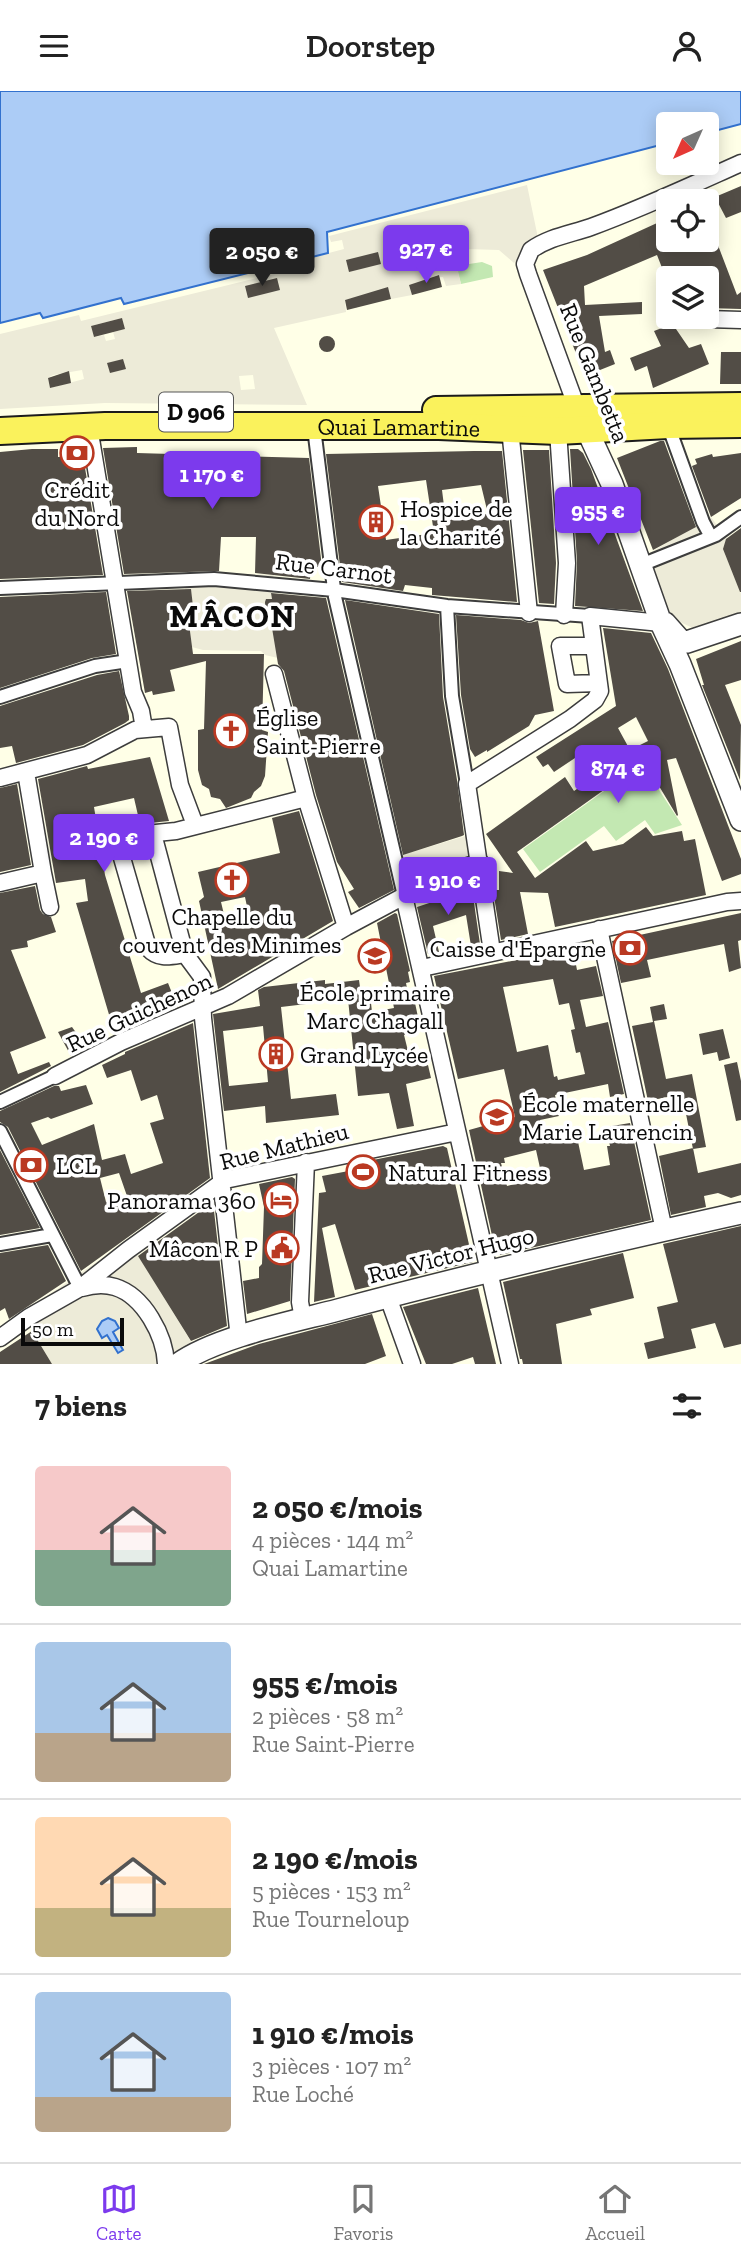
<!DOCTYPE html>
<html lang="fr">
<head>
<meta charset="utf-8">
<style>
	body { margin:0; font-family:"Zilla Slab",serif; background:#f6f6f6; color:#222; height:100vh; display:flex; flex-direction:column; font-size:26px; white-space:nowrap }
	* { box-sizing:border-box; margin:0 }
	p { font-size:23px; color:#767676 }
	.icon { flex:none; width:38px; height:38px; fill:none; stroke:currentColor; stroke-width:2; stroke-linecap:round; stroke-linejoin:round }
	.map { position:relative; height:1273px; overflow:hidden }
	.panel { display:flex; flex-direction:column; background:#fff; flex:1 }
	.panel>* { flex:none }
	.needle { width:46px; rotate:225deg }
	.fabs { position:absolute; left:656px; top:21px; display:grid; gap:14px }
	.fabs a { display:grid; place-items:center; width:63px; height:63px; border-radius:7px; background:#fff; box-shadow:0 4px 18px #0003; font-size:35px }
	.scale { position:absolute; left:21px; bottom:18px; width:103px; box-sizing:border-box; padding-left:7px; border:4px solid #0a0a0a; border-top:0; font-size:19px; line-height:24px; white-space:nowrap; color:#0a0a0a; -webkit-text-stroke:5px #fff; paint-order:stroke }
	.price { position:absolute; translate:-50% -60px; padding:0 16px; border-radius:7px; background:#7c3aed; color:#fff; font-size:23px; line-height:46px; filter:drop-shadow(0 2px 4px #0008) }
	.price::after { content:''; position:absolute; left:50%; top:42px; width:21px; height:16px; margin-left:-10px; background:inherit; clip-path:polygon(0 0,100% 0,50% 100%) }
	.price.on { background:#222; color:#fff }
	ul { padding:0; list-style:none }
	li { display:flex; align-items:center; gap:21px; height:175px; padding:0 35px }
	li+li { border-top:2px solid #e0e0e0 }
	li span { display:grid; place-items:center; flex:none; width:196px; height:140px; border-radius:7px; color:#555 }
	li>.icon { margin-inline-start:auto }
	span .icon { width:84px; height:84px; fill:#fffc; stroke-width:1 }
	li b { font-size:30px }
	h2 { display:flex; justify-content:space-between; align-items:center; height:84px; padding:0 35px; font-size:30px }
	header { display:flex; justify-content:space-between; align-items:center; height:91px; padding:0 35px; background:#fff; font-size:32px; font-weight:600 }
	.menu { display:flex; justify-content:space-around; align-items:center; height:98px; border-top:2px solid #e0e0e0; background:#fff; font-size:19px; color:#767676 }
	.menu a { display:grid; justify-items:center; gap:4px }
	.menu .on { color:#7c3aed }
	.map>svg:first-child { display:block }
</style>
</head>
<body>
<header><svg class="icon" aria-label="menu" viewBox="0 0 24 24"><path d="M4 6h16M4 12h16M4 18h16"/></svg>Doorstep<svg class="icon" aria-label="person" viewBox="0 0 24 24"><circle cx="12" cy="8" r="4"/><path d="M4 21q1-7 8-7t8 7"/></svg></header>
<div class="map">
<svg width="741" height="1273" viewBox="0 0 741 1273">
	<rect width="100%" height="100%" fill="#ffffe7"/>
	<!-- green -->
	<path fill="#c3e8b2" d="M482,171L492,175L493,186L461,193L456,175Z
		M642,673L682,734L655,743L645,729L616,750L604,735L540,781L523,758Z"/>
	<!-- plaza -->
	<path fill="#edebd8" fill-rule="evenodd" d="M527,94L538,147L514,172L499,159L465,158L469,172L457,175L461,193L446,195L443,186H440L439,184L409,194L412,204L391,208L388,197L355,207L357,217H354L352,207L345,209L346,221L274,237L307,314L105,312L0,318V243L79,224L81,230L306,175V168L344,158L342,149L331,151L329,145ZM122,227L125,238L113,241L115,248L106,250L104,244L94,246L91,235ZM82,279L84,288L50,297L48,287L53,284ZM253,284L255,298L241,299L239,285Z
		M711,426L727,448L725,463L741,503V525L701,541L674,528L663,508L648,463Z
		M187,481L274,484L270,492L272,508L267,529L268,531H273L278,567L265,564L261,560L203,559L192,556L188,525L194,524L191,500H185Z
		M469,744L473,765L408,786L402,764Z
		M123,1153L131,1166L138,1164L193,1254L190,1273H52L32,1240L34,1234L25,1220Z"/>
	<!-- water -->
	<path fill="#acccf6" stroke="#3271ce" stroke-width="2" d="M0,0H741V33L707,42V33H668V52L327,141L328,162L124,213L121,207L43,227L40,222L0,232Z
		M108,1227L115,1230L119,1237L113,1241L123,1259L118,1262L107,1244L102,1247L97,1238L102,1230Z"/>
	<!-- building -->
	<path fill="#524d46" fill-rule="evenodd" d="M741,95V121L726,127L715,106Z
		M668,127V149H716L737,204L741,201V218L707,217V187H666L657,164L584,195L585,214L642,211V223L599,225L605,261L610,259L615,273L585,285L543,179L587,164Z
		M378,161L381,173L349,181L346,169Z
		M439,184L442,196L412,204L409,194Z
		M277,187L280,199L248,207L245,195Z
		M388,196L391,208L347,219L345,209Z
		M122,227L125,238L94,246L91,235Z
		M667,235L676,238L689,257L701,253L709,273L653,297L647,275L635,280L630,267L661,255L654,240Z
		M319 253a8 8 0 1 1 16 0a8 8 0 1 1-16 0Z
		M721,261H741V293H720Z
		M123,268L126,278L110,282L107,272Z
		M69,280L71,292L50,297L48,287Z
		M660,350H664L696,436L653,459L617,367Z
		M137,356V362L309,367L322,476H311L310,488L255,482L256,446H221L219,480L124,483L103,357Z
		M32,358H58V366L83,365L103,484L0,488V361Z
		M570,358H578L583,362L591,378L643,520L575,515L577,471Z
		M523,359H549L556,472L554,513L539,512Z
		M474,360H502L517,511L432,504V497L405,494L403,500L342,491L326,363ZM426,389L434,442L386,449L378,395ZM481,394L488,423H445L442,399Z
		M741,362V407L711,426L692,375L697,373L695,368L712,363L713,366Z
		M741,437V501H740L723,458L726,448Z
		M191,498L194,524L188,525L193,563H264L262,639L268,641L265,685L261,695L254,701L251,707L226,717L220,708L211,706L209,698L202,694L198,679V639L204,638L206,570L170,579L175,600L153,604L152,600L145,602L127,500Z
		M106,501L116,563L92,567L0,597V506Z
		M271,502L326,507L394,799L359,817L348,801L354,798L337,771L316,704L284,580L278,573L271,531L266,529L265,511L266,508H272Z
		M345,509L439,523L443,606L457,689L464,744L462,745L403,764Z
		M456,524L521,529L529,532L538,530L554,620L535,624L529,635L487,661V659L475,666L470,658L461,604Z
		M603,537L651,542L668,578L741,768V783L722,790L676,667L667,669L678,724L677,725L641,665L610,683L615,691L517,761L535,787L586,750L593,760L623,753L646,736L653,745L682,740L684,750L695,748L706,804L555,836L548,802L520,801L528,843L501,849L493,799H499V780L513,782L486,743L565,686L574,700L596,685L581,663L554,681L548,673L543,676L536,666L616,615ZM636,626L648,650L630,659L618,637Z
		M741,550V589L725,594L741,634L740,689L702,594H704L696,568Z
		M119,580L129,625V629L125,632L83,654L16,672L12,655L0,657V615L97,584Z
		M150,666L169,730L140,733L134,707L94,716L105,784L141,902L168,892L172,902L190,895L192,909L164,921L113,937L76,812L88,810L85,788L56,792L38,688L87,675L88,678Z
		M17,693L31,774L0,781V697Z
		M299,720L333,830L218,898L199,810L204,806L198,781L280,762L272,727ZM245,806L250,830L227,836L221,811Z
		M35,795L40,819L43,823L51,826L56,841L27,850L28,856L11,859L46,947L10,961L18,983L49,971L51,975L0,1001V802Z
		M472,798L480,853L471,855L466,824L433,835L439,861L428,863L417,816Z
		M395,822L397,823L410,880L408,881L410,891L406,892L410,913L415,912L421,940L404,944L409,964L425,961L431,987L406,993L414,1035L397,1038L389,1002L358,1005L348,908L281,916L291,1008L336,1003L339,1024L266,1032L265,1015L224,1020L213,923L260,915L258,899L264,896L325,889V893L359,889L361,903H370L372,921L394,917L377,832ZM263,935L268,991L229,995L223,940Z
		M741,822V849L738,850L741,877L729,881L724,853L647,869L651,886L621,892L612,850Z
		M573,858L577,879L596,875L603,905L580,909L586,936L608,931L624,1003L610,1006L608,993L555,1004L559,1025L540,1029L545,1052L577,1046L584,1079L610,1074L607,1055H610L606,1036L630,1032L651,1129L500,1164L496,1163L469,1039L515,1026L504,978L458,988L434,885ZM553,888L559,914L569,912L575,938L571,939L576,962L580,961L585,983L558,989L557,985L554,986L548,954L517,961L503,896ZM536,1059L542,1086L507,1095L501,1072H505L504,1067Z
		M664,913L667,928L654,930L666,988L692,983L706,1056L693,1058L682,1003L648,1010L632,935L653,931L650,916Z
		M193,932L210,1087L81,1180L8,1036L0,1031V1020L54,995H59L61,1000L86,994L93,1013L51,1028L48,1026L31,1032L42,1054L94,1033L102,1069L125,1063L131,1083L163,1072L150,1032L164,1028L157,1004L141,1010L131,979L107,987L102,974L125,963V961ZM119,1082L127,1105L106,1111L100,1087Z
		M72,936L87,957L71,965L58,941Z
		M723,938L730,967L719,970L717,961L703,964L699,943Z
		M737,971L741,990V1029L736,1030L724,974Z
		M443,1055L447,1057L473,1171L355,1199L335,1133L322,1137L335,1206L314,1211L319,1102L326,1101L322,1085L354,1079L353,1073Z
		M693,1057L698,1082L741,1072V1104L731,1107L718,1102L704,1105L706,1116L671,1124L659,1065Z
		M0,1059L40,1137L0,1144Z
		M292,1086L295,1088L290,1210L247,1223L243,1190L259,1187V1176L262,1173L264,1116L259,1093Z
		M213,1111L227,1235L191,1250L138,1165Z
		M741,1135V1253L724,1257L715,1232L691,1238L696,1257L648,1268L644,1252L664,1247L657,1216L678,1211L663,1153Z
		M48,1154L66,1190L9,1228L5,1217L0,1220V1162Z
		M623,1162L634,1207L590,1218L592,1224L556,1233L562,1273H523L522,1268H520L503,1191Z
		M478,1197L496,1273H475L473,1266L452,1273H426L403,1216Z
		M372,1223L386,1265L365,1273H204L259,1253Z
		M32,1240L52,1273H0V1261Z"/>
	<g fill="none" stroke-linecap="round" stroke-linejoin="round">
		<defs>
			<path id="pedestrian" d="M668,334L703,431L711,446
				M314,337L335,506L404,805
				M641,474L716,444L741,426
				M0,497L214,488L334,499L447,515L590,525
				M447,515L452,605L467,693
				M0,606L95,575L128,570
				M0,1011L55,985
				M0,1040L80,1197
				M0,1153L52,1144"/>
			<path id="minor" d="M674,227L741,229
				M577,317L528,183L525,173L531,159C549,146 571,143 591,136C643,117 692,94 741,72
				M89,336L133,601L141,620L144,638
				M510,338L529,522
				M558,340L567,472L564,524
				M593,555H560L567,593L598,592
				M274,583L306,707L346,836
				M0,687L87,664L135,639L169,636L180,694L195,734
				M153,743L185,863L202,886L203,927L239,1247
				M43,782L50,816
				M0,792L43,782L26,681
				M404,805L510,1273
				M404,805L410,794L480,771
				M599,838L664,1139
				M492,861L467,693L570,628L595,609L600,600L590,525L661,532
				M185,863C171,865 159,869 148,857L116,746L176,740L306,707
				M422,877L727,811L741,810
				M55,985L121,951L228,905L346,836L404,805
				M82,1197C92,1194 105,1193 115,1196C144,1205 165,1245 166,1273
				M388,1206L412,1273
				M303,1228L300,1211L306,1071
				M0,1247L29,1226L80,1197L128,1159L225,1089L457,1041"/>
			<path id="tertiary" d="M582,328L612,393L661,532L680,573L741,729
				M665,532L681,550L687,551L741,533
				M178,1273C216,1246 292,1231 338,1219C472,1183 606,1152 741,1122"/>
			<g id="primary">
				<path d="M436,319L741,315"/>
				<path id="s1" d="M0,340L105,335H439L558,340L668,334L741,333"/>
			</g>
		</defs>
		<!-- pedestrian casing -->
		<use href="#pedestrian" stroke="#3d3d3d" stroke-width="16"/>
		<!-- minor casing -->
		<use href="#minor" stroke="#3d3d3d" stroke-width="19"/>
		<!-- tertiary casing -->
		<use href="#tertiary" stroke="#3d3d3d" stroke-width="24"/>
		<!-- primary casing -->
		<use href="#primary" stroke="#1b1b1b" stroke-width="30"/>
		<!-- pedestrian -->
		<use href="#pedestrian" stroke="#fff" stroke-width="12"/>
		<!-- minor -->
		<use href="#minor" stroke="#fff" stroke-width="16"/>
		<!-- tertiary -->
		<use href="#tertiary" stroke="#fff" stroke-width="21"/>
		<!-- primary -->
		<use href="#primary" stroke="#faf25c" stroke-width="26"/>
	</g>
	<!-- icons -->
	<defs>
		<symbol id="bank-ring" viewBox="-11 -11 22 22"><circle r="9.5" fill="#fff" stroke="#ba3922" stroke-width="1.5"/><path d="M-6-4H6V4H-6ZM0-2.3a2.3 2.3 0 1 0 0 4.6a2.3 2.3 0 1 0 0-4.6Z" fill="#ba3922"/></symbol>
		<symbol id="building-ring" viewBox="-11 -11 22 22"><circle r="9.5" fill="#fff" stroke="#ba3922" stroke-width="1.5"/><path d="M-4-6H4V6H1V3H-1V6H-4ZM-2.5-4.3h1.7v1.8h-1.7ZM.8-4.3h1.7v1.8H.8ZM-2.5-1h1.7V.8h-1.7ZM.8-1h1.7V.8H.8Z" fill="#ba3922"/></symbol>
		<symbol id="church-ring" viewBox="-11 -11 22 22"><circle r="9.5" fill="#fff" stroke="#ba3922" stroke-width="1.5"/><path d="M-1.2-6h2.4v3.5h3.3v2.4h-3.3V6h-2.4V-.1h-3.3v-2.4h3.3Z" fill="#ba3922"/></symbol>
		<symbol id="school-ring" viewBox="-11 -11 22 22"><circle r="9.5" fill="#fff" stroke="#ba3922" stroke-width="1.5"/><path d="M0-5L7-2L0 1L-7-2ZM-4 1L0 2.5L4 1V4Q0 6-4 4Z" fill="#ba3922"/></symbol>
		<symbol id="stadium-ring" viewBox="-11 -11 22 22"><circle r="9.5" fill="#fff" stroke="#ba3922" stroke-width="1.5"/><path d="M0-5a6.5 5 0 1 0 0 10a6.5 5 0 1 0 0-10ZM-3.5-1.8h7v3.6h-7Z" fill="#ba3922"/></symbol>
		<symbol id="hotel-ring" viewBox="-11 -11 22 22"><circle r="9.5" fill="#fff" stroke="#ba3922" stroke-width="1.5"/><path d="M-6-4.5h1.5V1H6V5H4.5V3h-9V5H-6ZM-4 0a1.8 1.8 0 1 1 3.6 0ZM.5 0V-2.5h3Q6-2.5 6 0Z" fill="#ba3922"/></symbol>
		<symbol id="civic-ring" viewBox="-11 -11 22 22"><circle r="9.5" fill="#fff" stroke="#ba3922" stroke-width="1.5"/><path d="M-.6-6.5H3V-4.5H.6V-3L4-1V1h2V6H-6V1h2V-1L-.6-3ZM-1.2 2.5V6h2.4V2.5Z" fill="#ba3922"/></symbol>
	</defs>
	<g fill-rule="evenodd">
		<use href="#bank-ring" x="58" y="343" width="38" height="38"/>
		<use href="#building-ring" x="357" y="412" width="38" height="38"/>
		<use href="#church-ring" x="212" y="621" width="38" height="38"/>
		<use href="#church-ring" x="213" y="770" width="38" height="38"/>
		<use href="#bank-ring" x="611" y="838" width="38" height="38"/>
		<use href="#school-ring" x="356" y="846" width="38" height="38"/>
		<use href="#building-ring" x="257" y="944" width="38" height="38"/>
		<use href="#school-ring" x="478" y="1007" width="38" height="38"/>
		<use href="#bank-ring" x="12" y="1055" width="38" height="38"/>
		<use href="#stadium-ring" x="344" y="1062" width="38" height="38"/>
		<use href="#hotel-ring" x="262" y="1090" width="38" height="38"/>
		<use href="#civic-ring" x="263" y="1138" width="38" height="38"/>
	</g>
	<g text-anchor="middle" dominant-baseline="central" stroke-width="7" stroke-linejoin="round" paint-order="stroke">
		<!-- shield labels -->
		<rect fill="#fff" stroke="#545454" stroke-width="2" x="159" y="301.5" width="74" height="39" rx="5"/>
		<g font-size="23" font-weight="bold" fill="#0a0a0a">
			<text x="196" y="321">D 906</text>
		</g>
		<!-- street labels -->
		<g font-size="24" fill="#0a0a0a" stroke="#fff">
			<text transform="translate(595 282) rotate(68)">Rue Gambetta</text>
			<text stroke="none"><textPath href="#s1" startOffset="399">Quai Lamartine</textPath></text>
			<text transform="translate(334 477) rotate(7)">Rue Carnot</text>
			<text transform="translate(139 921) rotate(-25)">Rue Guichenon</text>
			<text transform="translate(284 1055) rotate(-14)">Rue Mathieu</text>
			<text transform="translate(451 1164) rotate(-14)">Rue Victor Hugo</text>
		</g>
		<!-- poi labels -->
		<g font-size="24" fill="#0a0a0a" stroke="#fff" text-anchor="start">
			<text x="77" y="398" text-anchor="middle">Crédit<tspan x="77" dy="28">du Nord</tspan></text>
			<text x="400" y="417">Hospice de<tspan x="400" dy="28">la Charité</tspan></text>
			<text x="256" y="626">Église<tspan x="256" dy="28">Saint-Pierre</tspan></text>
			<text x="232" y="825" text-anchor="middle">Chapelle du<tspan x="232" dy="28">couvent des Minimes</tspan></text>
			<text x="606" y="857" text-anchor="end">Caisse d'Épargne</text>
			<text x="375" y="901" text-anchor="middle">École primaire<tspan x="375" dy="28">Marc Chagall</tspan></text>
			<text x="300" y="963">Grand Lycée</text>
			<text x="522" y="1012">École maternelle<tspan x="522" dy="28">Marie Laurencin</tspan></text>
			<text x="56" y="1074">LCL</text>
			<text x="388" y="1081">Natural Fitness</text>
			<text x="256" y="1109" text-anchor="end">Panorama 360</text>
			<text x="258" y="1157" text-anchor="end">Mâcon R P</text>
		</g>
		<!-- district labels -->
		<g font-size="32" font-weight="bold" letter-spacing="2" fill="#0a0a0a" stroke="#fff">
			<text x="233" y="525">MÂCON</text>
		</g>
	</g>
</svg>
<div class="fabs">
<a><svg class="needle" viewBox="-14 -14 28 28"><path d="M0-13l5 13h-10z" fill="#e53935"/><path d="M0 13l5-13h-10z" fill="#767676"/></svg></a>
<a><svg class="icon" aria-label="locate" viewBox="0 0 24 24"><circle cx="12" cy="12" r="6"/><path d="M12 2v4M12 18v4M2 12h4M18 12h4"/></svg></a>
<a><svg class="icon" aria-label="layers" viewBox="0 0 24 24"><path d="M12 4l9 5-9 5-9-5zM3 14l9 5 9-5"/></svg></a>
</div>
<div class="scale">50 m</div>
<b class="price" style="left:426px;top:194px">927 €</b>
<b class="price on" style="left:262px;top:197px">2 050 €</b>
<b class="price" style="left:212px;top:420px">1 170 €</b>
<b class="price" style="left:598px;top:456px">955 €</b>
<b class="price" style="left:618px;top:714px">874 €</b>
<b class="price" style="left:104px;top:783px">2 190 €</b>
<b class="price" style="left:448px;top:826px">1 910 €</b>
</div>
<section class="panel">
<h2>7 biens<svg class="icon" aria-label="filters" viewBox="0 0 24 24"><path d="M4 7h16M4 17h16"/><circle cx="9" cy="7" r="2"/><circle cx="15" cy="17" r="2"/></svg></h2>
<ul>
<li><span style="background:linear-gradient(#f6c9c9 60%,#7fa58c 0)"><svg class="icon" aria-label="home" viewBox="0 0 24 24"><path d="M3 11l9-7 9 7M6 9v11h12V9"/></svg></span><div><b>2 050 €/mois</b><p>4 pièces · 144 m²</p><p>Quai Lamartine</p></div></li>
<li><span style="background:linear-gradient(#a9c7e8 65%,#b9a48a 0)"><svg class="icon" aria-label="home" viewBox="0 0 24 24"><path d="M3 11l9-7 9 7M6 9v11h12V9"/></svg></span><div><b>955 €/mois</b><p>2 pièces · 58 m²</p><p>Rue Saint-Pierre</p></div></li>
<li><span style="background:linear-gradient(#ffd9b3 65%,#c2b280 0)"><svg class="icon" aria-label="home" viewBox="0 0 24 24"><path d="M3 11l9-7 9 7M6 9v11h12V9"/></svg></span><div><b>2 190 €/mois</b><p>5 pièces · 153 m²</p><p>Rue Tourneloup</p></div></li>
<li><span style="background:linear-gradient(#a9c7e8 75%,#b9a48a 0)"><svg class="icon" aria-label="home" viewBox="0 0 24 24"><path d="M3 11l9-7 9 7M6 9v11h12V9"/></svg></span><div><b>1 910 €/mois</b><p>3 pièces · 107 m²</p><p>Rue Loché</p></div></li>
</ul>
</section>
<nav class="menu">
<a class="on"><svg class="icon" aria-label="map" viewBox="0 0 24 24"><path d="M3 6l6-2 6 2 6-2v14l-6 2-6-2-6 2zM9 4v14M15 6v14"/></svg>Carte</a>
<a><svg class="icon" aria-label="saved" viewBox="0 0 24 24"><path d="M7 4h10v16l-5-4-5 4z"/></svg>Favoris</a>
<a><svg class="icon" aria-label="home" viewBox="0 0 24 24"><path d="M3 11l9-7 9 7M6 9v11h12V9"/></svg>Accueil</a>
</nav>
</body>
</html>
